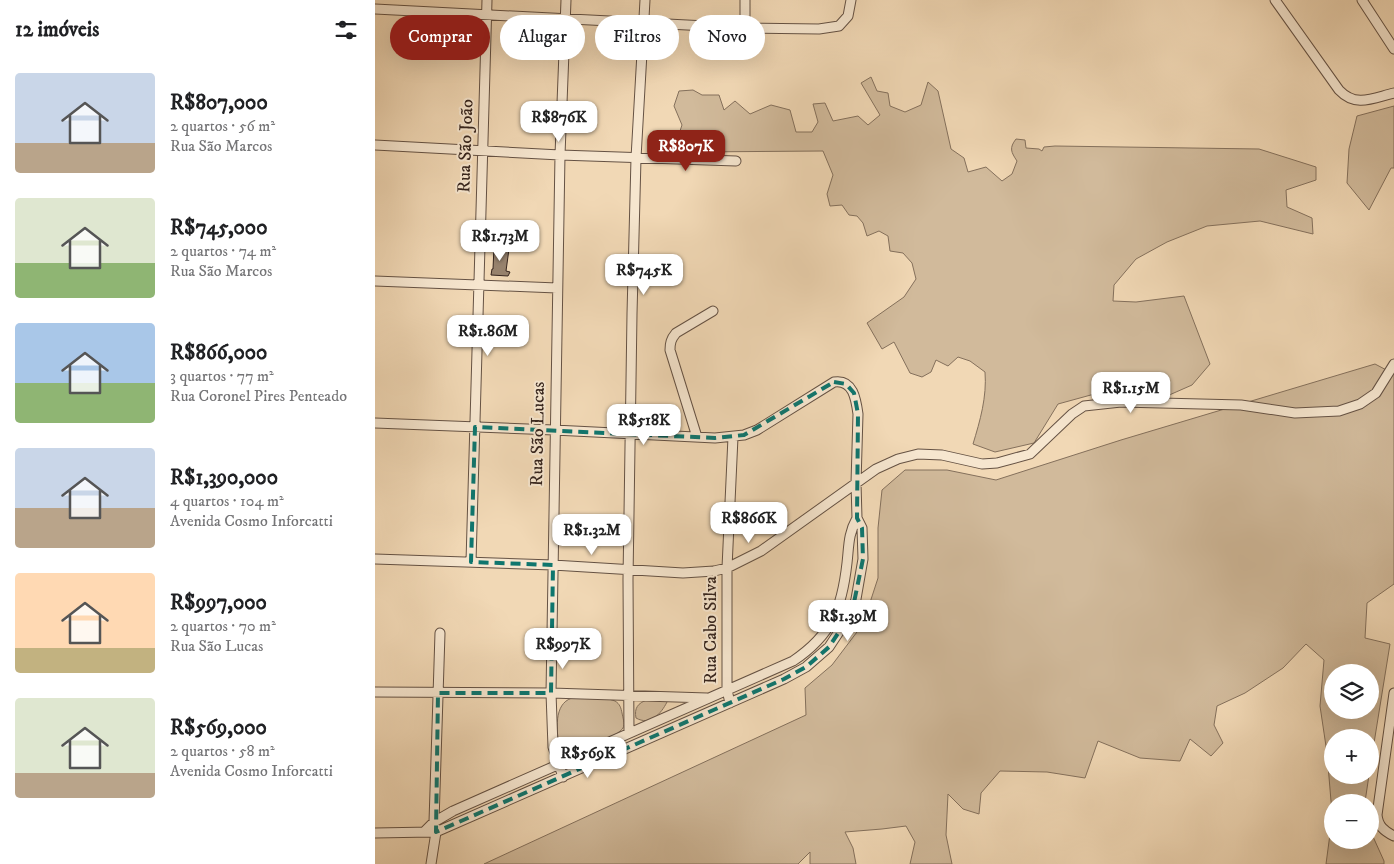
<!DOCTYPE html>
<html lang="pt">
<head>
<meta charset="utf-8">
<style>
	body { margin:0; font-family:"IM FELL DW Pica",serif; background:#f6f6f6; color:#202124; height:100vh; display:flex; flex-direction:column; font-size:19px; white-space:nowrap }
	* { box-sizing:border-box; margin:0 }
	p { font-size:16px; color:#757577 }
	.icon { flex:none; width:28px; height:28px; fill:none; stroke:currentColor; stroke-width:2; stroke-linecap:round; stroke-linejoin:round }
	.map { position:relative; flex:1; overflow:hidden }
	.side { display:flex; flex-direction:column; background:#fff; width:375px }
	.side>* { flex:none }
	.guide { position:absolute; left:15px; top:15px; width:475px; height:45px; display:flex; gap:10px }
	.controls { position:absolute; left:949px; top:664px; display:grid; gap:10px }
	.controls a { display:grid; place-items:center; width:55px; height:55px; border-radius:50%; background:#fff; box-shadow:0 5px 20px #0002; font-size:25px }
	.price { position:absolute; translate:-50% -42px; padding:0 11px; border-radius:10px; background:#fff; color:#222; font-size:16px; line-height:32px; filter:drop-shadow(0 1px 2px #0008) }
	.price::after { content:''; position:absolute; left:50%; top:30px; width:15px; height:11px; margin-left:-8px; background:inherit; clip-path:polygon(0 0,100% 0,50% 100%) }
	.price.active { background:#8f2418; color:#fff }
	ul { padding:0; list-style:none }
	li { display:flex; align-items:center; gap:15px; height:125px; padding:0 15px }
	li span { display:grid; place-items:center; flex:none; width:140px; height:100px; border-radius:5px; color:#555 }
	li>.icon { margin-inline-start:auto }
	span .icon { width:60px; height:60px; fill:#fffc; stroke-width:1 }
	li b { font-size:21px }
	h2 { display:flex; justify-content:space-between; align-items:center; height:60px; padding:0 15px; font-size:21px }
	.pill { padding:0 18px; border-radius:22px; background:#fff; box-shadow:0 5px 20px #0002; font-size:18px; line-height:45px }
	.pill.active { background:#8f2418; color:#fff }
	main { display:flex; flex:1; min-height:0 }
	.map>svg:first-child { display:block }
</style>
</head>
<body>
<main>
<section class="side">
<h2>12 imóveis<svg class="icon" aria-label="filters" viewBox="0 0 24 24"><path d="M4 7h16M4 17h16"/><circle cx="9" cy="7" r="2"/><circle cx="15" cy="17" r="2"/></svg></h2>
<ul>
<li><span style="background:linear-gradient(#c9d6e8 70%,#b9a48a 0)"><svg class="icon" aria-label="home" viewBox="0 0 24 24"><path d="M3 11l9-7 9 7M6 9v11h12V9"/></svg></span><div><b>R$807,000</b><p>2 quartos · 56 m²</p><p>Rua São Marcos</p></div></li>
<li><span style="background:linear-gradient(#dfe7d0 65%,#8fb573 0)"><svg class="icon" aria-label="home" viewBox="0 0 24 24"><path d="M3 11l9-7 9 7M6 9v11h12V9"/></svg></span><div><b>R$745,000</b><p>2 quartos · 74 m²</p><p>Rua São Marcos</p></div></li>
<li><span style="background:linear-gradient(#a9c7e8 60%,#8fb573 0)"><svg class="icon" aria-label="home" viewBox="0 0 24 24"><path d="M3 11l9-7 9 7M6 9v11h12V9"/></svg></span><div><b>R$866,000</b><p>3 quartos · 77 m²</p><p>Rua Coronel Pires Penteado</p></div></li>
<li><span style="background:linear-gradient(#c9d6e8 60%,#b9a48a 0)"><svg class="icon" aria-label="home" viewBox="0 0 24 24"><path d="M3 11l9-7 9 7M6 9v11h12V9"/></svg></span><div><b>R$1,390,000</b><p>4 quartos · 104 m²</p><p>Avenida Cosmo Inforcatti</p></div></li>
<li><span style="background:linear-gradient(#ffd9b3 75%,#c2b280 0)"><svg class="icon" aria-label="home" viewBox="0 0 24 24"><path d="M3 11l9-7 9 7M6 9v11h12V9"/></svg></span><div><b>R$997,000</b><p>2 quartos · 70 m²</p><p>Rua São Lucas</p></div></li>
<li><span style="background:linear-gradient(#dfe7d0 75%,#b9a48a 0)"><svg class="icon" aria-label="home" viewBox="0 0 24 24"><path d="M3 11l9-7 9 7M6 9v11h12V9"/></svg></span><div><b>R$569,000</b><p>2 quartos · 58 m²</p><p>Avenida Cosmo Inforcatti</p></div></li>
</ul>
</section>
<div class="map">
<svg width="1019" height="864" viewBox="0 0 1019 864">
	<rect width="100%" height="100%" fill="#f1d8b5"/>
	<filter id="stains"><feTurbulence type="fractalNoise" baseFrequency=".004" numOctaves="4"/><feColorMatrix values="0 0 0 0 .2 0 0 0 0 .09 0 0 0 0 .02 0 0 0 .5 -.17"/></filter>
	<radialGradient id="worn" r=".72"><stop offset=".6" stop-color="#630" stop-opacity="0"/><stop offset="1" stop-color="#630" stop-opacity=".3"/></radialGradient>
	<!-- green -->
	<path fill="#d1ba9b" stroke="#84705c" fill-rule="evenodd" d="M496,77L502,91L513,93L515,106L530,112L546,105L553,82L563,91L576,149L589,158L593,172L611,167L627,181L637,174L642,161C636,152 634,148 641,139L650,140L651,148L664,149L667,151L669,147L680,146L884,149L941,167V180L911,190L912,207L937,218L938,234L885,221L832,226L792,242L761,259L739,285L738,301L761,302L809,296L835,364L817,385L792,396L756,394L734,390L683,404L659,443L620,452L598,444C605,421 612,397 610,372L595,361L583,357L573,366L561,360L556,372L547,377L535,373L519,342L507,349L492,323L529,297L541,279L537,263L528,253L515,251L513,236L504,231L492,236L488,223L482,216L474,215L467,205L455,206L452,194L458,175L448,151L319,152L305,154L300,146L307,125L299,106L304,91L318,90L327,95H344L349,110L360,101L375,114L396,105L415,110L421,132H437L443,122L438,104L450,103L458,121L483,116L493,125L505,115L486,83Z
		M1019,106V168H1016L994,210L972,183L974,149L982,116Z
		M1000,364L1019,374V584L992,603L990,638L1015,644L995,768V738H958V775H994L990,802H958L957,813L952,753L945,706L949,660L931,644L908,668L870,693L842,706L839,725L848,743L836,756L815,739L805,761L765,758L723,741L710,778L672,772L625,771L606,793L604,814L588,809L573,794L571,835L577,864H535L540,842L531,826L507,829L470,832L478,848L481,864H435V852L423,864H109L431,715L430,688L457,665L488,624L503,578V528L507,490L530,470H572L621,480L746,440ZM958,672H995V710H958Z
		M197,698C210,699 228,696 240,701C245,704 246,708 247,713C248,718 250,724 248,728C243,736 212,748 203,750C196,752 190,751 184,747C182,731 178,704 197,698Z
		M272,700L291,701L292,702C286,714 275,726 261,718C259,708 263,703 272,700Z
		M957,819L958,840H995V830L1009,861V864H951Z"/>
	<!-- building -->
	<path fill="#97826d" stroke="#36251e" d="M119,247L134,249L131,271L135,272L133,276L116,275L117,269H118Z"/>
	<g fill="none" stroke-linecap="round" stroke-linejoin="round">
		<defs>
			<path id="minor" d="M900,0L964,90C981,108 998,98 1019,93
				M987,0L1019,49
				M0,9L370,28L444,29L464,26L473,16L476,0
				M370,28V0
				M0,145L185,155L361,161
				M0,281L182,288
				M0,423L179,430L340,438L369,435L382,430L459,382C478,379 481,399 483,414L481,483L482,518L487,528L488,559L481,599L477,612L454,647L431,667L409,679L61,832
				M322,437L295,350C295,343 296,339 301,333L338,311
				M0,559L178,565L308,573L339,571L352,568L386,551L501,469L523,459L543,454L567,455L607,464L622,463L655,454L697,414L709,406L746,402L866,405L920,413L964,411L985,404L1001,393L1019,364
				M96,562L112,0
				M0,692L176,693L332,698
				M1019,693L1002,815C1003,826 1009,831 1019,836
				M355,703L352,690V568L358,437
				M254,733L253,580L257,314L261,158L270,0
				M188,777L178,747L176,693L185,155L191,0
				M50,831L59,822L78,811L418,661C457,635 467,608 472,563C474,546 473,534 482,518
				M0,833L56,832
				M56,864L61,832L59,822L65,633"/>
		</defs>
		<!-- minor casing -->
		<use href="#minor" stroke="#655244" stroke-width="11"/>
		<!-- minor -->
		<use href="#minor" stroke="#f6e6cf" stroke-width="9"/>
	</g>
	<!-- marked area -->
	<path fill="none" stroke="#0f766e" stroke-width="4" stroke-dasharray="10 6" stroke-linejoin="round" d="M459,382L471,384L479,393L483,414L482,518L487,528L488,559L477,612L454,647L431,667L409,679L61,832L63,693H176L178,565L96,562L100,427L340,438L369,435Z"/>
	<g text-anchor="middle" dominant-baseline="central" stroke-width="4" stroke-linejoin="round" paint-order="stroke">
		<!-- street labels -->
		<g font-size="18" fill="#36251e" stroke="#f6e6cf">
			<text transform="translate(91 146) rotate(-88)">Rua São João</text>
			<text transform="translate(163 434) rotate(-89)">Rua São Lucas</text>
			<text transform="translate(336 630) rotate(-90)">Rua Cabo Silva</text>
		</g>
	</g>
	<rect width="100%" height="100%" filter="url(#stains)"/>
	<rect width="100%" height="100%" fill="url(#worn)"/>
</svg>
<div class="controls">
<a><svg class="icon" aria-label="layers" viewBox="0 0 24 24"><path d="M12 4l9 5-9 5-9-5zM3 14l9 5 9-5"/></svg></a>
<a>+</a>
<a>−</a>
</div>
<b class="price" style="left:184px;top:143px">R$876K</b>
<b class="price active" style="left:311px;top:172px">R$807K</b>
<b class="price" style="left:125px;top:262px">R$1.73M</b>
<b class="price" style="left:269px;top:296px">R$745K</b>
<b class="price" style="left:113px;top:357px">R$1.86M</b>
<b class="price" style="left:756px;top:414px">R$1.15M</b>
<b class="price" style="left:269px;top:446px">R$518K</b>
<b class="price" style="left:374px;top:544px">R$866K</b>
<b class="price" style="left:217px;top:556px">R$1.32M</b>
<b class="price" style="left:473px;top:642px">R$1.39M</b>
<b class="price" style="left:188px;top:670px">R$997K</b>
<b class="price" style="left:213px;top:779px">R$569K</b>
<div class="guide">
<a class="pill active">Comprar</a>
<a class="pill">Alugar</a>
<a class="pill">Filtros</a>
<a class="pill">Novo</a>
</div>
</div>
</main>
</body>
</html>
